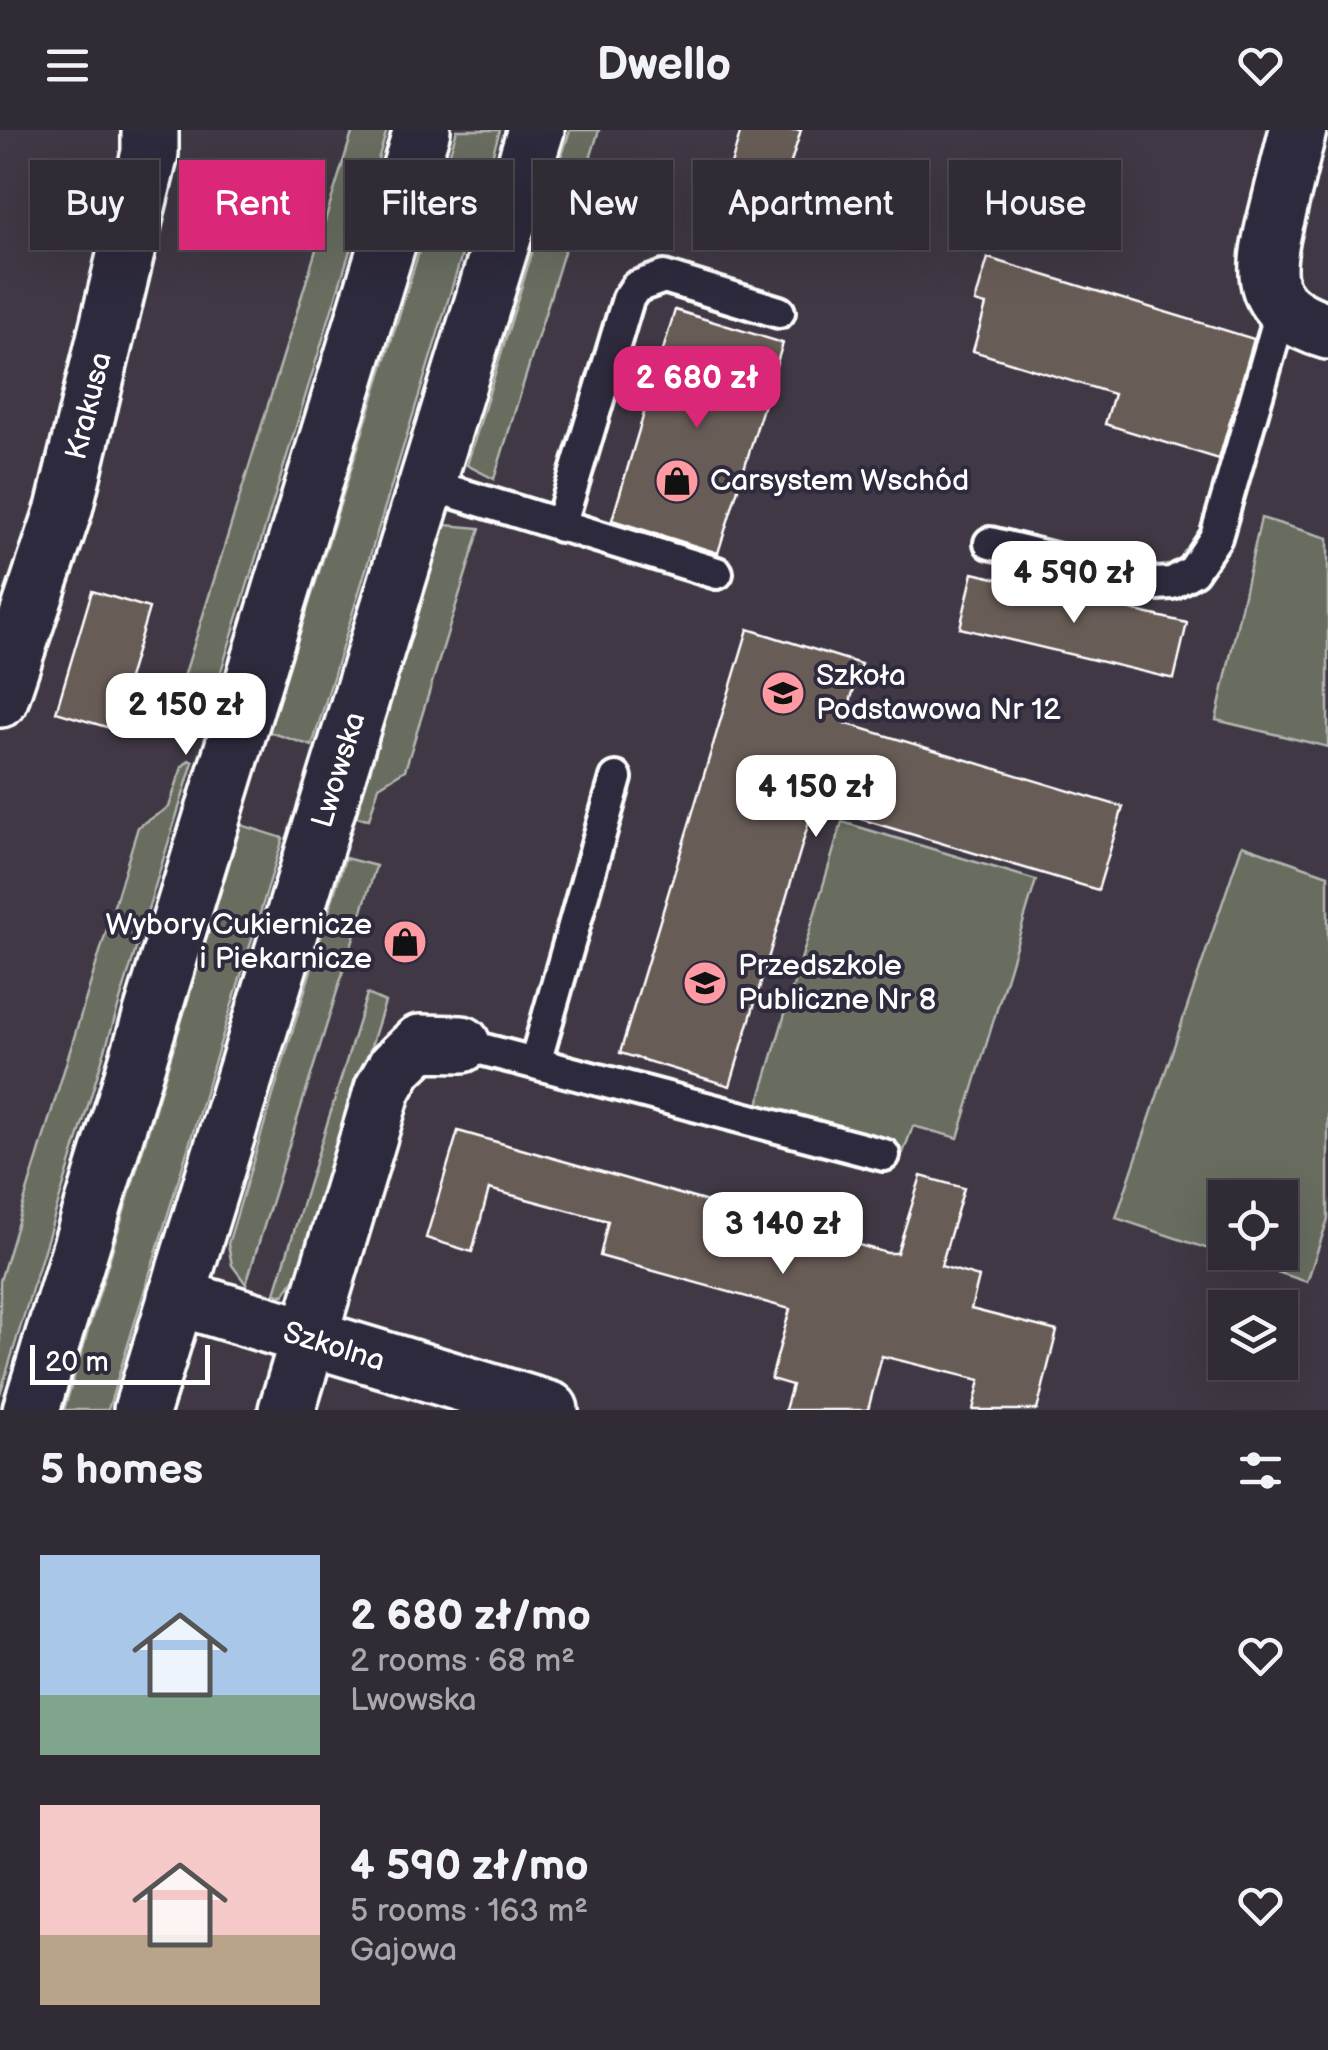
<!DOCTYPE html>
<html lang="en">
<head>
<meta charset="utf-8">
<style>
	body { margin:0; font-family:"Balsamiq Sans",sans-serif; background:#38333c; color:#f1f3f6; height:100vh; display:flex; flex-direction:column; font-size:38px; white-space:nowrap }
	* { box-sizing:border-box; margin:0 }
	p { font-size:32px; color:#a8a7ac }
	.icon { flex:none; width:55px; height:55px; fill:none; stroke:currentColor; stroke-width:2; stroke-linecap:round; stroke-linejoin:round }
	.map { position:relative; height:1280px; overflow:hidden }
	.side { display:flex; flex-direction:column; background:#302b34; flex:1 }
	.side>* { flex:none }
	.banner { position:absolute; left:30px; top:30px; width:1270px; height:90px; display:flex; gap:20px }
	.controls { position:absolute; left:1208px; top:1050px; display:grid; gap:20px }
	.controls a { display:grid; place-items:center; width:90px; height:90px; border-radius:0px; background:#302b34; box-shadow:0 10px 40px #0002,0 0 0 2px #4b474f; font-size:50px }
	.scale { position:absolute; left:30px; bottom:25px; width:180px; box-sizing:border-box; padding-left:10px; border:5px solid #fff; border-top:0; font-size:28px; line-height:35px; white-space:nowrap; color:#fff; -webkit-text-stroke:8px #2f2a3d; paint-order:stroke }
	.price { position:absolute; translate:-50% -85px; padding:0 22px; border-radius:20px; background:#fff; color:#222; font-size:32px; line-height:65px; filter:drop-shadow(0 2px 5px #0008) }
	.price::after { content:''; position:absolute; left:50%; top:60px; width:30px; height:22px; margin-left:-15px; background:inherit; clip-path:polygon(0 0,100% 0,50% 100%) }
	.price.current { background:#db2777; color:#fff }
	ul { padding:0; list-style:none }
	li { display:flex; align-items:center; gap:30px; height:250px; padding:0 40px }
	li span { display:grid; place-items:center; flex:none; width:280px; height:200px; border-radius:0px; color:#555 }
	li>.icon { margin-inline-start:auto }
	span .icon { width:120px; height:120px; fill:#fffc; stroke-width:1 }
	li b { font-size:42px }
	h2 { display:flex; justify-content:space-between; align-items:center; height:120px; padding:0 40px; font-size:42px }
	.tag { padding:0 35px; border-radius:0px; background:#302b34; box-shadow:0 10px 40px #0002,0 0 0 2px #4b474f; font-size:35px; line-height:90px }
	.tag.current { background:#db2777; color:#fff }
	header { display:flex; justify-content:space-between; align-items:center; height:130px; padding:0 40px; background:#302b34; font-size:45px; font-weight:700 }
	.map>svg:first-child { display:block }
</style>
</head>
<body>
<header><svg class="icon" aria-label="menu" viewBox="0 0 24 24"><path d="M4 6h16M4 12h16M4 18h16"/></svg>Dwello<svg class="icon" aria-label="heart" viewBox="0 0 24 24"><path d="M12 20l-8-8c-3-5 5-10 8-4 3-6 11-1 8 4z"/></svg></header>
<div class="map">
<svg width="1328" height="1280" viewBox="0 0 1328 1280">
	<rect width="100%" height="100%" fill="#403945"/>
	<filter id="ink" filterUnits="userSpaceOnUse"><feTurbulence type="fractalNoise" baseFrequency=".01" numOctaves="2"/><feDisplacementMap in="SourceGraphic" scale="20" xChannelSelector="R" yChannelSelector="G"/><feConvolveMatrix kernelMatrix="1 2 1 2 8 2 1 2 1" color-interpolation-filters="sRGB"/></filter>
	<g filter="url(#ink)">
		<!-- green -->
		<path fill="#676d60" stroke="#b3b6b0" stroke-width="2.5" fill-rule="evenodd" d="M353,0H387L207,587L175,576Z
			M457,0H500L312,616L269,602Z
			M570,0H599L580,61L558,38Z
			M538,103L568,109L494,349L467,335Z
			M1261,388L1328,408V617L1216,590Z
			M445,395L480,398L405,640L379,656L369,689L356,687Z
			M189,630L193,632L0,1264V1151L138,697L169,677L182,637Z
			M842,692L1036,750L958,1008L913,996L903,1023L757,978Z
			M241,695L283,708L108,1280H64Z
			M1242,715L1328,745V1089L1307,1152L1116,1088ZM1225,1068H1280V1122H1225Z
			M345,728L376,736L246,1154L232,1135L228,1114Z
			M367,864L385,872L300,1141L284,1165L275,1163Z"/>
		<!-- building -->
		<path fill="#685b57" stroke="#fff" stroke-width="2.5" d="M741,0H801L770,100L717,84Z
			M988,128L1254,209L1219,329L1105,294L1114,264L973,221L986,175L975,172Z
			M675,180L783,213L718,423L612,390Z
			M973,443L1187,493L1174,549L960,498Z
			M92,461L149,478L113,599L56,582Z
			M748,499L861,534L844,593L1123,677L1098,760L814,675L730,956L620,923Z
			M458,1001L887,1123H897L921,1046L964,1058L941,1136L979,1147L971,1179L1057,1201L1037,1280H973L980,1250L882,1226L868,1280H785L792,1255L771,1249L790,1179L600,1126L608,1091L489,1059L472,1122L426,1108Z"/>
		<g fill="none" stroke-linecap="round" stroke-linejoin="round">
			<defs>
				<path id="service" d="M427,354L717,443
					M560,396L628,169L636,157L664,147L779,182
					M990,413L1156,454L1172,453L1193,441L1216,407L1282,179
					M462,914L884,1025
					M535,933L616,648"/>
				<path id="minor" d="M1298,0C1291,28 1284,57 1277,85C1261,146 1259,180 1328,201
					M0,569L64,379L150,23V0
					M176,1167L550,1280
					M287,1280L383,959L396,936L420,913L462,914"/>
				<path id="secondary" d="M31,1280L422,0
					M142,1280L536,0"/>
			</defs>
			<!-- service casing -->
			<use href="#service" stroke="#fff" stroke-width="38"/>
			<!-- minor casing -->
			<use href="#minor" stroke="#fff" stroke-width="62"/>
			<!-- secondary casing -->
			<use href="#secondary" stroke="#fff" stroke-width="62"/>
			<!-- service -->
			<use href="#service" stroke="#2f2a3d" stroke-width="30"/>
			<!-- minor -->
			<use href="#minor" stroke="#2f2a3d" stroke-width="55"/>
			<!-- secondary -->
			<use href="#secondary" stroke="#2f2a3d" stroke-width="55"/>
		</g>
	</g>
	<!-- icons -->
	<defs>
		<symbol id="shop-disc" viewBox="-11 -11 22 22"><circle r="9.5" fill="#ff9aa2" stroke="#2f2a3d"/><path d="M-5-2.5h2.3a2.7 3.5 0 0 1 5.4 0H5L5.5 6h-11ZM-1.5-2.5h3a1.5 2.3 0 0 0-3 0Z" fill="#111"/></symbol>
		<symbol id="school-disc" viewBox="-11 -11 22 22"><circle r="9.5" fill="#ff9aa2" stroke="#2f2a3d"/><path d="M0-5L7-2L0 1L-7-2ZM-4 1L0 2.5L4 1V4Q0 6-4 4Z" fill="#111"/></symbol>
	</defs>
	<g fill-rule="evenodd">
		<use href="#shop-disc" x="652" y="326" width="50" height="50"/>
		<use href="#school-disc" x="758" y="538" width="50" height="50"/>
		<use href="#shop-disc" x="380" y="787" width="50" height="50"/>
		<use href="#school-disc" x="680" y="828" width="50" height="50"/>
	</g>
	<g text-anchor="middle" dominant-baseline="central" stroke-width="8" stroke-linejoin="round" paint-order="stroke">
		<!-- street labels -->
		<g font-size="30" fill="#fff" stroke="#2f2a3d">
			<text transform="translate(89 276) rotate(-76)">Krakusa</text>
			<text transform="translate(339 640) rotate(-73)">Lwowska</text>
			<text transform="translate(334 1217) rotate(17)">Szkolna</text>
		</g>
		<!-- poi labels -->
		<g font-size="30" fill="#fff" stroke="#2f2a3d" text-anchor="start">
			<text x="710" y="351">Carsystem Wschód</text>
			<text x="816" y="546">Szkoła<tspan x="816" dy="34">Podstawowa Nr 12</tspan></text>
			<text x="372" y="795" text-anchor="end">Wybory Cukiernicze<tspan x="372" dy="34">i Piekarnicze</tspan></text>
			<text x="738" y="836">Przedszkole<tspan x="738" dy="34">Publiczne Nr 8</tspan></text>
		</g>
	</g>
</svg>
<div class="controls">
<a><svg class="icon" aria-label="locate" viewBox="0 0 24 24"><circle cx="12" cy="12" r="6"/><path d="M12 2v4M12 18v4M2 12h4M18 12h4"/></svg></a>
<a><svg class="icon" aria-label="layers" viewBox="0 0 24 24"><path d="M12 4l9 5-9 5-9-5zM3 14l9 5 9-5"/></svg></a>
</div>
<div class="scale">20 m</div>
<b class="price current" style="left:697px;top:301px">2 680 zł</b>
<b class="price" style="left:1074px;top:496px">4 590 zł</b>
<b class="price" style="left:186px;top:628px">2 150 zł</b>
<b class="price" style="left:816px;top:710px">4 150 zł</b>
<b class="price" style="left:783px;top:1147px">3 140 zł</b>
<div class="banner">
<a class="tag">Buy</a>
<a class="tag current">Rent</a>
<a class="tag">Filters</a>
<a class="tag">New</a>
<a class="tag">Apartment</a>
<a class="tag">House</a>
</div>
</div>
<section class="side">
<h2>5 homes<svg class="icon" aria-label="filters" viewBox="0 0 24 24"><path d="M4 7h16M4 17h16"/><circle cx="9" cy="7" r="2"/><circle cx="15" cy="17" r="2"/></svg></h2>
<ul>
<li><span style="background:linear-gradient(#a9c7e8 70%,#7fa58c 0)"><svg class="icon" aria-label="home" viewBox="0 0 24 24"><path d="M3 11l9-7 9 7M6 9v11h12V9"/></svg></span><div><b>2 680 zł/mo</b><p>2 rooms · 68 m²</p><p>Lwowska</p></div><svg class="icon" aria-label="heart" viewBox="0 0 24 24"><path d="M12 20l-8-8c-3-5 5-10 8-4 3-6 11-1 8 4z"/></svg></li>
<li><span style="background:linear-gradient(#f6c9c9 65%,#b9a48a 0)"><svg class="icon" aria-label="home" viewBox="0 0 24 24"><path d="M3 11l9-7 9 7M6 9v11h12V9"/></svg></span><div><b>4 590 zł/mo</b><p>5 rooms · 163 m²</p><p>Gajowa</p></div><svg class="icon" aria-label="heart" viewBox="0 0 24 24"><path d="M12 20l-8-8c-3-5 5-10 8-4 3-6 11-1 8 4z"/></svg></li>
</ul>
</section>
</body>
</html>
